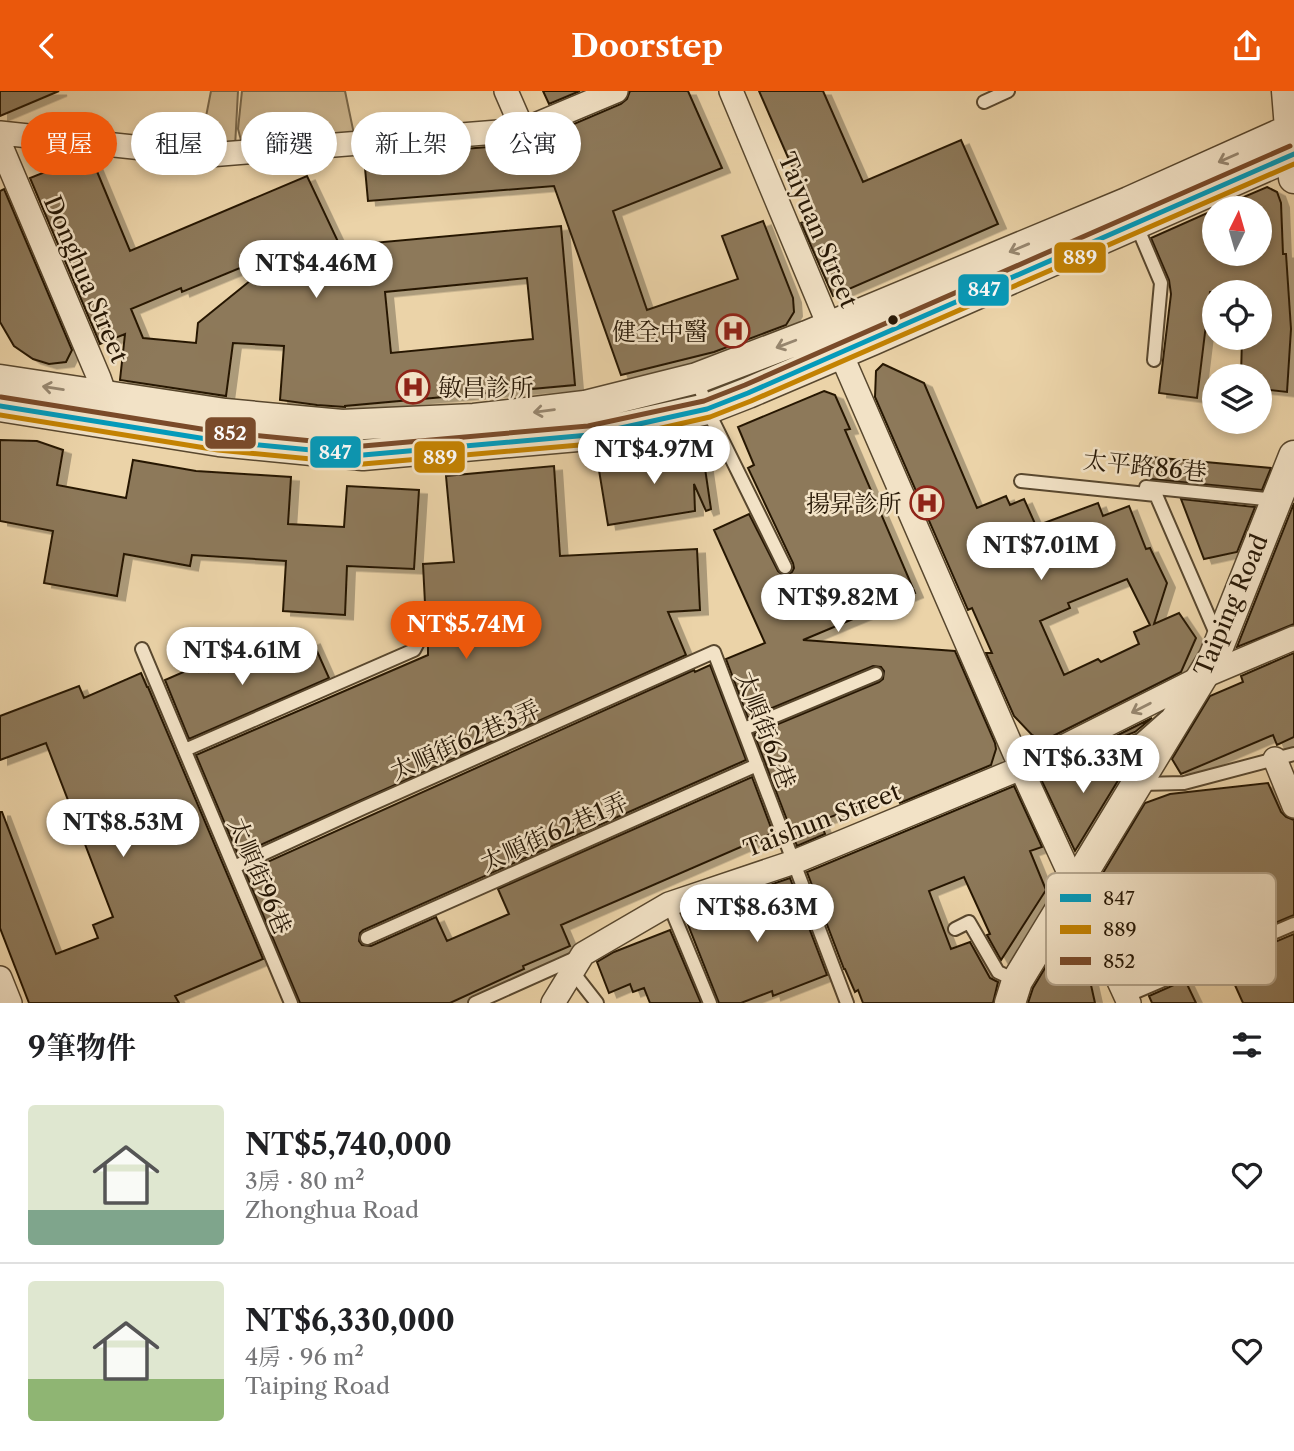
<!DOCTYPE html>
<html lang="zh-TW">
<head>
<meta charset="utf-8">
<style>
	body { margin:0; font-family:"Libre Caslon Text","Noto Serif TC",serif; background:#f6f6f6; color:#202124; height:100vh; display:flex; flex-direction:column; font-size:26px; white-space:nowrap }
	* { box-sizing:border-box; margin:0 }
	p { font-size:23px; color:#757577 }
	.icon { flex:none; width:38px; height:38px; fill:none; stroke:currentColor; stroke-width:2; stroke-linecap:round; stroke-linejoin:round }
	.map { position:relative; height:912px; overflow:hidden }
	.sheet { display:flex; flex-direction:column; background:#fff; flex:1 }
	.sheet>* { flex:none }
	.top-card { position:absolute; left:21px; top:21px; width:700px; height:63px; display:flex; gap:14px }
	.needle { width:46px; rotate:5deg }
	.tools { position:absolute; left:1202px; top:105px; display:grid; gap:14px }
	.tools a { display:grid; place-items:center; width:70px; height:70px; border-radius:50%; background:#fff; box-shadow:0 4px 10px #0003; font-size:35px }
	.price { position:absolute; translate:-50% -60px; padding:0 16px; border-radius:24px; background:#fff; color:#222; font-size:23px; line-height:46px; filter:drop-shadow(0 2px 4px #0008) }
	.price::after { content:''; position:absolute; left:50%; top:42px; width:21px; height:16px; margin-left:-10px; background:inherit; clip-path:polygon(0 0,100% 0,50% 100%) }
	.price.current { background:#ea580c; color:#fff }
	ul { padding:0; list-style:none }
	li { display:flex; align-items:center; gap:21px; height:175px; padding:0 28px }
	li+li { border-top:2px solid #e0e0e0 }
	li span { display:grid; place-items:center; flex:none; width:196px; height:140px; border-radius:7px; color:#555 }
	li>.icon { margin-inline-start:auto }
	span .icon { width:84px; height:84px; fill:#fffc; stroke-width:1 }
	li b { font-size:30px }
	h2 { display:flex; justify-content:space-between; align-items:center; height:84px; padding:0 28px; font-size:30px }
	.tag { padding:0 24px; border-radius:32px; background:#fff; box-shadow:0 4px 10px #0003; font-size:24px; line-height:63px }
	.tag.current { background:#ea580c; color:#fff }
	header { display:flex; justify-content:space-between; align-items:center; height:91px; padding:0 28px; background:#ea580c; color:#fff; font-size:32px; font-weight:700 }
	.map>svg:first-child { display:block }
</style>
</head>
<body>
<header><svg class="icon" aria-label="back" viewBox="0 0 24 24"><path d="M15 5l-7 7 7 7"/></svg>Doorstep<svg class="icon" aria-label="share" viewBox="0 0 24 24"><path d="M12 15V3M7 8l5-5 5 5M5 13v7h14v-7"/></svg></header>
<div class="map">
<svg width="1294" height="912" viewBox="0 0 1294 912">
	<defs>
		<filter id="shadow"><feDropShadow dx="8" dy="4.5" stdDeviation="0" flood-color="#0004"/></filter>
	</defs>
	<rect width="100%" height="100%" fill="#ebd3a8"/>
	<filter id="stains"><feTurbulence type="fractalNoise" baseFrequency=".00286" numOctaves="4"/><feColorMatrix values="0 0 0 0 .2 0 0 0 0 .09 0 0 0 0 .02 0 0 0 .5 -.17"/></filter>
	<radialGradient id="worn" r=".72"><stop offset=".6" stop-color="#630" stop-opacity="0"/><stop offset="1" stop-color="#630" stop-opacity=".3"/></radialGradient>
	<!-- green -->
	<path fill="#cab38c" stroke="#786649" stroke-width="2" d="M211,0H238L235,56L201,51Z
		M242,0H345L355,48L242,53L238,38Z"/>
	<!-- building -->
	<path fill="#8d795a" stroke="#271806" stroke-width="2" fill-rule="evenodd" filter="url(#shadow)" d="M0,0H59L0,25Z
		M543,0H580L549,13Z
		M630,0H688L722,77L613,120L647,219L738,188L722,145L763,130L793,207L794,221L786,234L714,261L621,284L554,95L368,110L364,66L524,53L533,50L558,48L555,41L621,13L627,8Z
		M759,0H823L863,91L961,49L998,133L833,205L801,132L814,126Z
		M85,65L91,66L130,160L307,85L340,155L561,135L575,294L345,315V316L317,314L280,309L284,255L233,252L226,305L120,289L125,243L100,253L30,87ZM293,155L198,232L196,252L143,247L131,218L181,197L182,201ZM527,187L533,248L391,262L385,201Z
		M1267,96L1277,101L1281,112L1283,163H1286L1291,238L1287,301L1260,298V285H1241L1242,247H1260V201H1210L1197,307L1159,302L1171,203L1169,189L1151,147L1214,119V163H1260V117H1218Z
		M4,98L72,259L66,271L49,273L33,268L14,255L0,231V100Z
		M883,273L924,292L977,417L1006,405L1010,414L1024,408L1036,435L1098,412L1103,425L1129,415L1146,458L1150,457L1167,492L1154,533L1179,522L1196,547L1181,581L1043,650L1032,644L1014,625L986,562H992L972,517L968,519L875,306L876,280ZM1127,488L1150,534L1134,541L1139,553L1101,571L1098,568L1064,584L1040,530L1070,517L1068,512Z
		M824,300L835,304L850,338L845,339L915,502L803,549L955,560L995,652L996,658L991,674L900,712L895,701L820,730L825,743L797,755L754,643L879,591L883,588L884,580L881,576L873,575L748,627L726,568L765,552L714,439L749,423L778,480L784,485L792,481L794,477L793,472L748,377L754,374L738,336Z
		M0,349L37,350L63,359L57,394L126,407L133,369L196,380L291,386L288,433L344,436L347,395L419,399L414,478L347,475L345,524L283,520L286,470L192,464L190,475L124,463L117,505L44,492L53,440L0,430Z
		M702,357L711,418L706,420L694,393L695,420L608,434L598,373Z
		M1150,366L1271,377L1262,399L1151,388Z
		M554,375L560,465L697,458L700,519L668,521L686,564L238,764L196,664L428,564V552L433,539L431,535L426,532L423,473L454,471L446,385Z
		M1181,408L1255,416L1237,461L1204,468Z
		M1294,412V533L1237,556Z
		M312,549L329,587L189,648L165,589L204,572L209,581L238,569L240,575L271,562L273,566Z
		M1294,562V646L1277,654L1273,644L1181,683L1172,668L1210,605L1243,591L1241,585Z
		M710,574L746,669L363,839L360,842L359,850L362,854L371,855L436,826L447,850L509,823L498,798L752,686L773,742L561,834L570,855L523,875L524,878L450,912H300L245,781L694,579L695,581Z
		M141,582L147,596H148L263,868L175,905L179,912H29L0,837V721H2L56,863L98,847L93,834L113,826L46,652L0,669V625L79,595L84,607Z
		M1152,627L1135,641L1086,660Z
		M1136,660L1075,760L1039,684L1093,677Z
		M1268,692L1281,721L1286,726L1294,729V824L1218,856L1216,852L1175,869L1178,873L1141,889L1129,862L1123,865L1104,824L1099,813L1105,810L1097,792L1145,712L1170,703Z
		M1014,695L1042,756L1030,760L1046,799L1001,869L987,844L990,843L964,786L929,800L951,858L970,851L990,887L998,891L993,912H863L858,899L855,901L845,878H844L807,781Z
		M790,787L827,884L773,905L772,900L741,912H719L685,826L736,807L735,806Z
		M670,839L701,912H650L644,897L633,901L630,893L609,902L597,871L614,861Z
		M1294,843V912H1243L1225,872Z
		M1051,867H1085L1095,912H1028L1033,897Z
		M1185,889L1196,912H1152L1149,905Z"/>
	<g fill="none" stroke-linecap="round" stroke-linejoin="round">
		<defs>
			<path id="service" d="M984,11L1008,0
				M1136,133L1161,192L1154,269
				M697,287L707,318L785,476
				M1021,390L1156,404L1218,547
				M1146,396L1276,409
				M142,558L291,912
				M744,638L876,583
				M185,659L414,559L424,540
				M1039,675L1092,668L1140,649L1166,626
				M1140,693L1184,692L1294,663
				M234,776L363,717L714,561L847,912
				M669,813L710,912
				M955,838L969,831L998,881L1017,890
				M367,847L757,674
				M572,880L597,912
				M1126,905L1294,833
				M475,912L580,865"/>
			<path id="minor" d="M506,0L523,39L616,0
				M731,0L841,263L1021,677L1129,912
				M0,42L209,64L523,39
				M0,53L99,287L109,316
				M1275,668L1294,715
				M0,887L10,912
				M553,912L583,863L669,813L794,771L1021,677L1202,586L1294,547"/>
			<path id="tertiary" d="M1287,0L1294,87
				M0,289L225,323L342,334L474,328L585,315L697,287L807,245L1129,111L1294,37
				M0,315L219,350L363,364L589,344L707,318L748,302L872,249L1294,63
				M1010,912L1017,890L1214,566L1294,365"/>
		</defs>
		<!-- service casing -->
		<use href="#service" stroke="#58472e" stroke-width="16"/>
		<!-- minor casing -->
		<use href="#minor" stroke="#58472e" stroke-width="26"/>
		<!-- tertiary casing -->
		<use href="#tertiary" stroke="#58472e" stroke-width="33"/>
		<!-- service -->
		<use href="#service" stroke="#f2e2c6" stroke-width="12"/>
		<!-- minor -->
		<use href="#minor" stroke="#f2e2c6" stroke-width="23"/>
		<!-- tertiary -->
		<use href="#tertiary" stroke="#f2e2c6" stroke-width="30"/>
		<defs>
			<path id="bus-1" d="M0,315L219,350L363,364L589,344L707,318L748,302L1294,63"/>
			<path id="bus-2" d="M0,324L218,359L363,373L591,353L710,326L751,310L1294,73"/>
			<path id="bus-3" d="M1,306L220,341L363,355L588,335L704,310L745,294L1290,55"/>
		</defs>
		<!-- bus-1 casing -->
		<use href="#bus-1" stroke="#f2e2c6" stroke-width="10"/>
		<!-- bus-2 casing -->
		<use href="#bus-2" stroke="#f2e2c6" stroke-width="10"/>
		<!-- bus-3 casing -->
		<use href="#bus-3" stroke="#f2e2c6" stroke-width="10"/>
		<!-- bus-1 -->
		<use href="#bus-1" stroke="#049aba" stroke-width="5"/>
		<!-- bus-2 -->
		<use href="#bus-2" stroke="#c38202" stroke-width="5"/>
		<!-- bus-3 -->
		<use href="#bus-3" stroke="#7a4b2a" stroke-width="5"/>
	</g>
	<!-- one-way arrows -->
	<defs><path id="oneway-shaft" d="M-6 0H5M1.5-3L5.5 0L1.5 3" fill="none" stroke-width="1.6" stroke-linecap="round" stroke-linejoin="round" transform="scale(1.75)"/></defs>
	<g stroke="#978770">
		<use href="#oneway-shaft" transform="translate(1228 67) rotate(156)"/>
		<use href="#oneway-shaft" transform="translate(1019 157) rotate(157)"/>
		<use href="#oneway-shaft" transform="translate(786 253) rotate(159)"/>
		<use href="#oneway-shaft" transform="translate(53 297) rotate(-171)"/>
		<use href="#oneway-shaft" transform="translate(544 320) rotate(173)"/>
		<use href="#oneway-shaft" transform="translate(1141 617) rotate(153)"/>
	</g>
	<!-- icons -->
	<defs>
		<symbol id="hospital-ring" viewBox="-11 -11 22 22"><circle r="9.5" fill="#f2e2c6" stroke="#8f2418" stroke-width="1.5"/><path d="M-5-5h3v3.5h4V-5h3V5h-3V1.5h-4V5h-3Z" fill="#8f2418"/></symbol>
	</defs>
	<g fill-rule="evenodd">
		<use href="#hospital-ring" x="714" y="221" width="38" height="38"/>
		<use href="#hospital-ring" x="394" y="277" width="38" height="38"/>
		<use href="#hospital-ring" x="908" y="393" width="38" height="38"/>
	</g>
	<!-- markers -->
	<circle fill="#271806" stroke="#f2e2c6" stroke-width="2.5" cx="893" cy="229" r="6"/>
	<g text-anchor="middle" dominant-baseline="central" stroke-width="5" stroke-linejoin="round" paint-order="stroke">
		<!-- street labels -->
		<g font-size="24" fill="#271806" stroke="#f2e2c6">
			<text transform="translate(818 139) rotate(67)">Taiyuan Street</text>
			<text transform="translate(86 188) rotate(67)">Donghua Street</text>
			<text transform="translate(1145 375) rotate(6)">太平路86巷</text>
			<text transform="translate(1231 514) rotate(-67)">Taiping Road</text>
			<text transform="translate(766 639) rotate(69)">太順街62巷</text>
			<text transform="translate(465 649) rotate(-24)">太順街62巷3弄</text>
			<text transform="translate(822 729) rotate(-21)">Taishun Street</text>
			<text transform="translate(554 741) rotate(-24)">太順街62巷1弄</text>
			<text transform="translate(260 785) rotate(67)">太順街96巷</text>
		</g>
		<!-- poi labels -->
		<g font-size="24" fill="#271806" stroke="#f2e2c6" text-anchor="end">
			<text x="708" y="240">健全中醫</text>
			<text x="438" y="296" text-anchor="start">敏昌診所</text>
			<text x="902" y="412">揚昇診所</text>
		</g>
	</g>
	<!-- legend -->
	<rect x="1046" y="782" width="230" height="112" rx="10" fill="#f2e2c6" stroke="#b5a58c" stroke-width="2"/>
	<rect x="1060" y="803" width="31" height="8" fill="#049aba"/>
	<rect x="1060" y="834" width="31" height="9" fill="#c38202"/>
	<rect x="1060" y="866" width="31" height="8" fill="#7a4b2a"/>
	<g font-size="19" fill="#271806">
		<text x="1103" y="814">847</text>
		<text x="1103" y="845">889</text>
		<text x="1103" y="877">852</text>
	</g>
	<g stroke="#f2e2c6" stroke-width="2.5">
		<rect x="1053" y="150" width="54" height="33" rx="7" fill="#c38202"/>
		<rect x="957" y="182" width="53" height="34" rx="7" fill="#049aba"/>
		<rect x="204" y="325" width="53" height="34" rx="7" fill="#7a4b2a"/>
		<rect x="309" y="344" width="53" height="34" rx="7" fill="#049aba"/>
		<rect x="413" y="349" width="53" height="34" rx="7" fill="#c38202"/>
	</g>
	<g font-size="19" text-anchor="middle" font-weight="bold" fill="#fff">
		<text x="1080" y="173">889</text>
		<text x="984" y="205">847</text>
		<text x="230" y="349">852</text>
		<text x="335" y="368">847</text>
		<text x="440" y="373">889</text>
	</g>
	<rect width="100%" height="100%" filter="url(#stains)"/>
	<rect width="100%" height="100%" fill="url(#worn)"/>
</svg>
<div class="tools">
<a><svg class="needle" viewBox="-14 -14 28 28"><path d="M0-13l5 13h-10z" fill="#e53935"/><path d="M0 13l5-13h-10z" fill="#757577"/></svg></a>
<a><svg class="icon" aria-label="locate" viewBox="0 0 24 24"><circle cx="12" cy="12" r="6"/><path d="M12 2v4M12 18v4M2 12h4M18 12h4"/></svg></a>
<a><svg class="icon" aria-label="layers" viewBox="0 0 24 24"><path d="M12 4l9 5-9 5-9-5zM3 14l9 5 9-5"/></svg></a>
</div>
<b class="price" style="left:316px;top:209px">NT$4.46M</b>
<b class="price" style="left:654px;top:395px">NT$4.97M</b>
<b class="price" style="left:1041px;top:491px">NT$7.01M</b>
<b class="price" style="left:838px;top:543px">NT$9.82M</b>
<b class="price current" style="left:466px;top:570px">NT$5.74M</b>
<b class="price" style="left:242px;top:596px">NT$4.61M</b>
<b class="price" style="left:1083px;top:704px">NT$6.33M</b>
<b class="price" style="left:123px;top:768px">NT$8.53M</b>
<b class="price" style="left:757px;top:853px">NT$8.63M</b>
<div class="top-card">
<a class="tag current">買屋</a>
<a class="tag">租屋</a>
<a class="tag">篩選</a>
<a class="tag">新上架</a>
<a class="tag">公寓</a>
</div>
</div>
<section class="sheet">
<h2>9筆物件<svg class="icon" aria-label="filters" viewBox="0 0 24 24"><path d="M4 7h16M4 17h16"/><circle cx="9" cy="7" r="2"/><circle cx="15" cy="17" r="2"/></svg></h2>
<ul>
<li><span style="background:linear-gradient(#dfe7d0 75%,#7fa58c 0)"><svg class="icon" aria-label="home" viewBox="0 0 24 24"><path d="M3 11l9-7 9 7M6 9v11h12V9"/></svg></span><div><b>NT$5,740,000</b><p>3房 · 80 m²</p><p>Zhonghua Road</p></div><svg class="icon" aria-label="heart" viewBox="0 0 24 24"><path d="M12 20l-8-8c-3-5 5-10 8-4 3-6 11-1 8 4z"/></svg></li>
<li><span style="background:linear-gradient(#dfe7d0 70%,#8fb573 0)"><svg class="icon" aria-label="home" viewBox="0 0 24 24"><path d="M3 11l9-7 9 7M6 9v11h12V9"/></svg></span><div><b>NT$6,330,000</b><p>4房 · 96 m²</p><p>Taiping Road</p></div><svg class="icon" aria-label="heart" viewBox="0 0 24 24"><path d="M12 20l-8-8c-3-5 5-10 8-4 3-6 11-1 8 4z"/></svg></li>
</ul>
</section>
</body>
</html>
